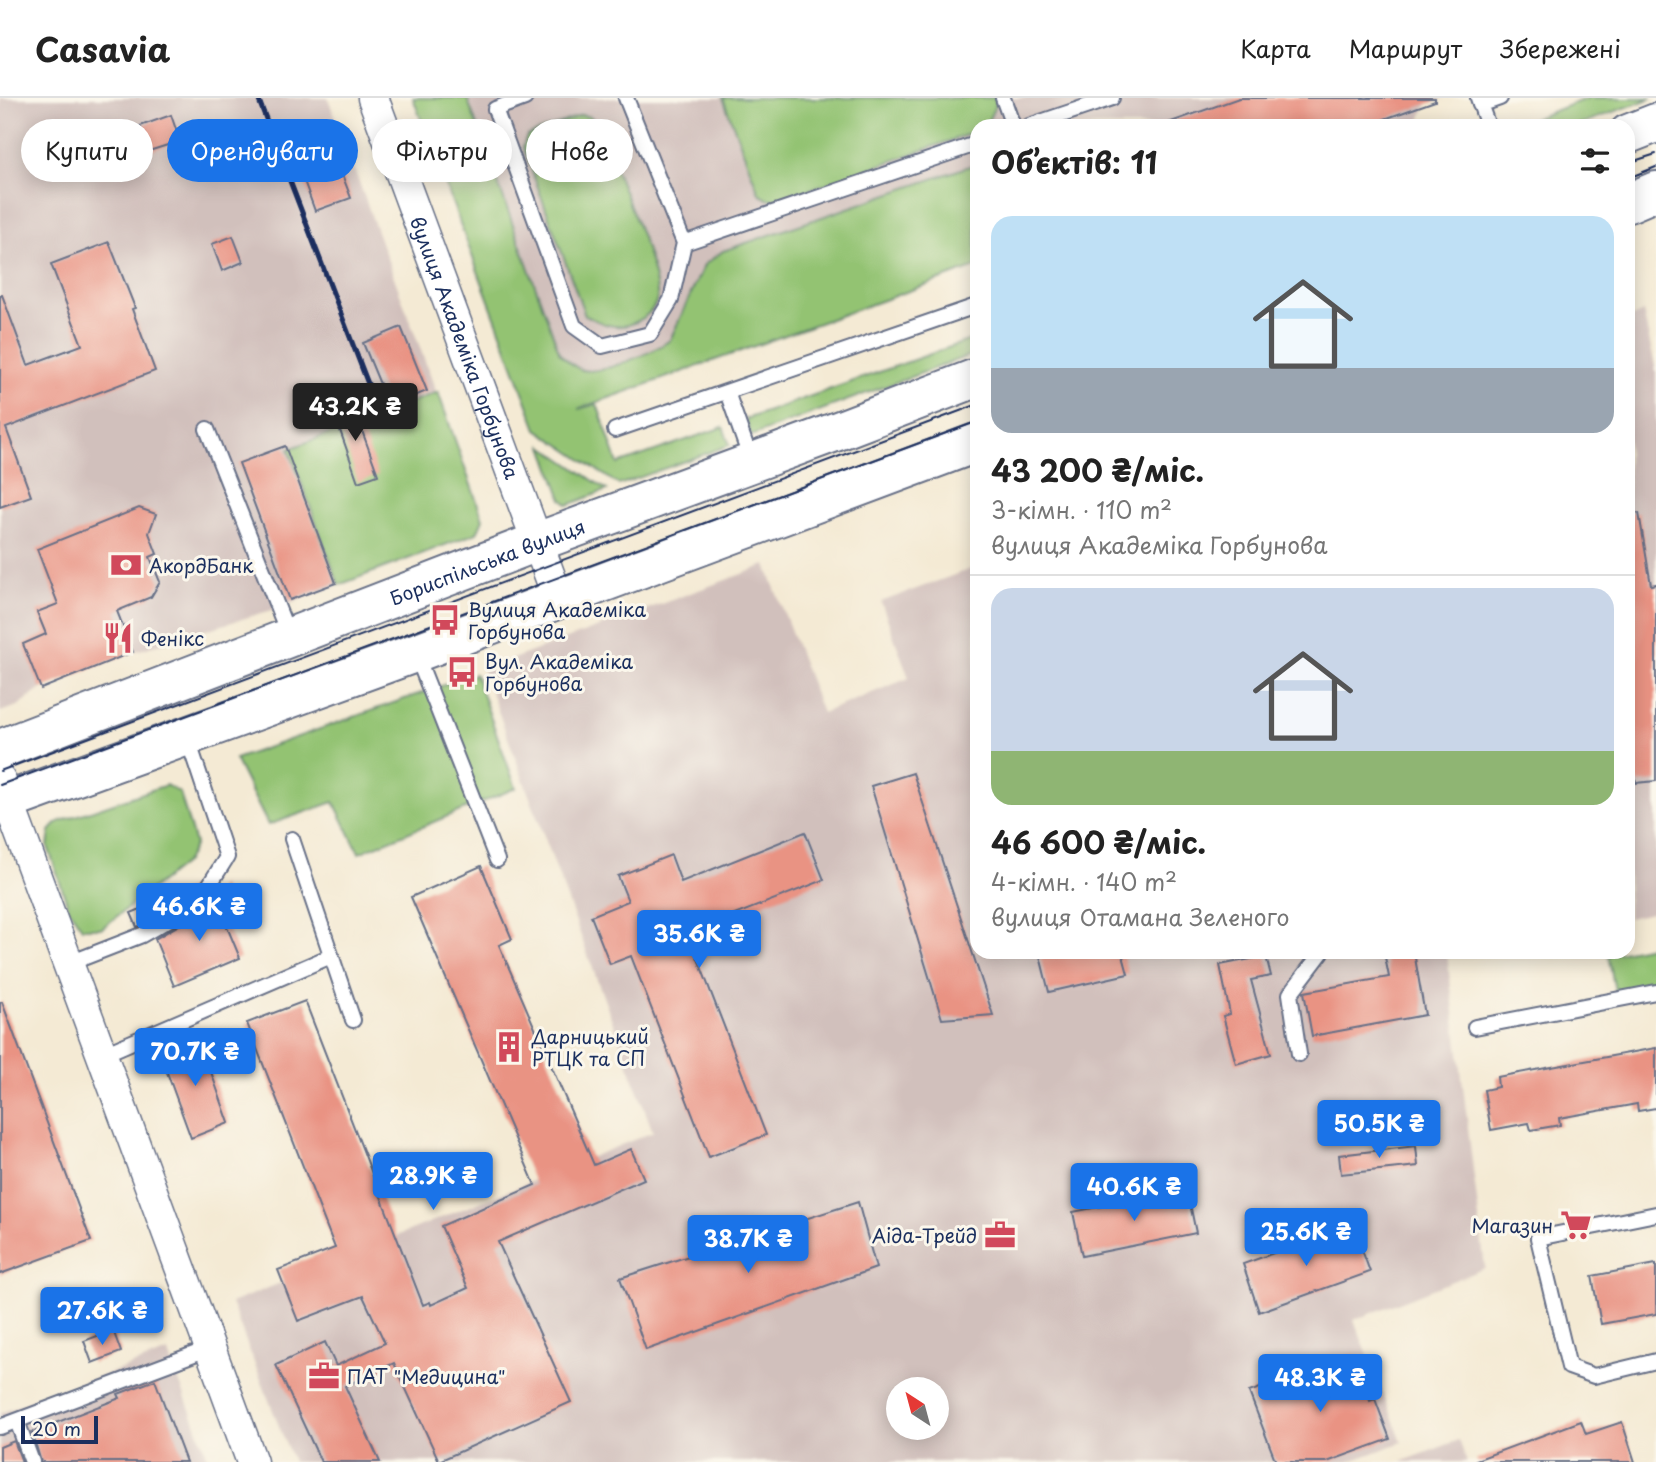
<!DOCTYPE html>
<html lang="uk">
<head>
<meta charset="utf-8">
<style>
	body { margin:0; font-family:"Playpen Sans",sans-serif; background:#f2f2f2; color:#222; height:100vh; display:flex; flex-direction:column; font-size:26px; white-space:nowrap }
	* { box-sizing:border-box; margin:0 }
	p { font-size:23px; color:#767676 }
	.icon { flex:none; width:38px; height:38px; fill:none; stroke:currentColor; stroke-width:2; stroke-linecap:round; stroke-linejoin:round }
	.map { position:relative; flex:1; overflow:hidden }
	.drawer { position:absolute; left:970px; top:21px; width:665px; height:840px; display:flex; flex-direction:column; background:#fff; border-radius:21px; box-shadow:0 4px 18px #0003 }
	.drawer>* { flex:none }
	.guide { position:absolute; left:21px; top:21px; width:665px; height:63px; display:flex; gap:14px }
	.needle { width:46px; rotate:324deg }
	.buttons { position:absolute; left:886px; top:1279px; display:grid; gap:14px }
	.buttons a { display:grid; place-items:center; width:63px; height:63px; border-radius:50%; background:#fff; box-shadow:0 4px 18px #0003; font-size:35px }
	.scale { position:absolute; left:21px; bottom:18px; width:77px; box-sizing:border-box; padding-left:7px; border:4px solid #1b2f5e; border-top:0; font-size:19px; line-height:24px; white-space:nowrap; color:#1b2f5e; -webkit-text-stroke:5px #fbf7ec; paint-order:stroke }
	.price { position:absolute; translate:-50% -60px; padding:0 16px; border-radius:7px; background:#1a73e8; color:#fff; font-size:23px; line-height:46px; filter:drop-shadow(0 2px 4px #0008) }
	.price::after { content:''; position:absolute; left:50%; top:42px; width:21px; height:16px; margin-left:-10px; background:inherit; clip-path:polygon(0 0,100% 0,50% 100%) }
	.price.selected { background:#222; color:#fff }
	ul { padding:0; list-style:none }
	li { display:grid; align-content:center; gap:14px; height:371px; padding:0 21px }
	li+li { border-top:2px solid #e0e0e0 }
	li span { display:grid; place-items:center; height:217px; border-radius:21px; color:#555 }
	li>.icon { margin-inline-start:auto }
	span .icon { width:126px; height:126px; fill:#fffc; stroke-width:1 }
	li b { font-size:30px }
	h2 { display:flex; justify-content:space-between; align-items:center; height:84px; padding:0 21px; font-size:30px }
	.tag { padding:0 24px; border-radius:32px; background:#fff; box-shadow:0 4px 18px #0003; font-size:24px; line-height:63px }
	.tag.selected { background:#1a73e8; color:#fff }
	header { display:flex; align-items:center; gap:42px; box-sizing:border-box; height:98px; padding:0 35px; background:#fff; border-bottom:2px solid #e0e0e0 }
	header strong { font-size:33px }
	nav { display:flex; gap:38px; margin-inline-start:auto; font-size:24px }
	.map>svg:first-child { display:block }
</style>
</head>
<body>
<header>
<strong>Casavia</strong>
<nav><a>Карта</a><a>Маршрут</a><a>Збережені</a></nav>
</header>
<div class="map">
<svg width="1656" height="1364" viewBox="0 0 1656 1364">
	<rect width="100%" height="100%" fill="#fbf7ec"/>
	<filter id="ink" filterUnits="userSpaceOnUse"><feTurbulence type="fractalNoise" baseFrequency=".0143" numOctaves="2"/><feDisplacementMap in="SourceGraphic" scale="14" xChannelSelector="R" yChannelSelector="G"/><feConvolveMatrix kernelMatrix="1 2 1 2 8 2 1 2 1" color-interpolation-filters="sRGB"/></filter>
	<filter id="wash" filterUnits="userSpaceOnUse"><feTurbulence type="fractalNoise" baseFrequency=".00686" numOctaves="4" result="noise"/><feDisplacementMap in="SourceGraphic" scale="28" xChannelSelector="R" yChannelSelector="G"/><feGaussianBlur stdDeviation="1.57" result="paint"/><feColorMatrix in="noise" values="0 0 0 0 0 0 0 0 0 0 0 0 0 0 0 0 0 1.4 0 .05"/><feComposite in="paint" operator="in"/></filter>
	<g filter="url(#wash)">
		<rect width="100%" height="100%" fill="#f4ead4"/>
		<!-- industrial -->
		<path fill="#d1c0bc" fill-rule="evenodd" d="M0,0H328L483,421L477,435L278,510L133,554L41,591L18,608L0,614Z
			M431,0H1445L1427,6L1420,22L1403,28H976V169L563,316Z
			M1643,214L1656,273V814L1628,820V221Z
			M766,467L822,615L909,580L881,504L976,469V854H1455L1447,856L1485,1170L1354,1222L1402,1344L1349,1364H293L231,1205L653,1034L483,572ZM898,1292H936V1330H898Z
			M168,1254L210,1364H0V1315Z
			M1459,1342L1467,1364H1401Z"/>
		<!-- green -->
		<path fill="#93c372" stroke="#577968" stroke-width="2" d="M413,0H467L560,256C566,261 575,270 582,272C601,277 654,254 670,242L704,167L723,153L976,66V169L578,311L597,306L618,366L723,329L730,347L619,387L537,331Z
			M723,0H995L996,6L987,25L976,28L975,34L779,102L767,101L759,95Z
			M1588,0H1652L1575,28H1514Z
			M581,17L591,19L598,29C610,61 661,173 657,201C655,211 645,220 636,224C618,233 601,226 585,217L523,49L527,38Z
			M976,240V255L751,338L746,321Z
			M438,294L483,421L477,435L339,487L289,351Z
			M543,348L607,392L568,407L562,401Z
			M475,576L516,690L359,755L334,704L268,727L235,661Z
			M166,687L180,695L195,746L186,764L102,830H82L69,811L48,749L50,733L58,724Z
			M1656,847V885L1615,893L1608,857Z"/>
		<g id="blocks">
			<!-- building -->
			<path fill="#e99383" d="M1239,0H1435V3L1365,28H1169L1168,25Z
				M171,17L180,43L149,53L140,28Z
				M330,45L351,100L315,113L295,58Z
				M233,138L243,164L222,173L212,146Z
				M109,144L135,210L132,211L155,273L6,330L31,398L0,409V198L2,197L28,267L82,247L51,166Z
				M401,229L427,293L389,308L363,245Z
				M352,305L378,377L358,384L333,312Z
				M285,348L336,485L290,502L239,365Z
				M139,410L156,416L149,435L157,456L150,459L160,484L151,499L117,513L133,554L41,591L23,546L46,536L37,514L58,506L37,451Z
				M1639,415L1651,487L1656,486V683L1636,685L1628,631V416Z
				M913,675L993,917L942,921L871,688Z
				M805,734L824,782L688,835L766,1037L709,1059L631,858L610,866L591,818L628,803L618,778L671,757L681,784Z
				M481,768L512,841L499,847L594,1067L631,1051L644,1081L498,1144L571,1304L439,1363L394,1265L345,1288L380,1364H321L276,1267L325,1244L336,1268L385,1245L363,1198L298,1223L278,1172L335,1150L247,925L305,903L423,1207L430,1204L431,1207L468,1190L441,1128L535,1087L411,799Z
				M198,787L191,798L137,829L131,815Z
				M221,787L230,807L220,812L240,860L174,888L155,841L203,813Z
				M1039,854H1122L1128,876L1049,894Z
				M1384,854H1414L1425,917L1312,938L1304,894L1389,879Z
				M1266,858L1271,878L1251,882L1271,956L1236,966L1223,918L1230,916L1220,867Z
				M0,904H2L91,1143L0,1176Z
				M199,940L229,1025L191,1040L160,955Z
				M1656,950V1010L1638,1013L1637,1006L1559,1020L1560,1027L1531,1032L1529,1025L1491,1032L1484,992L1498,989L1497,979Z
				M1416,1048L1418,1068L1341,1076L1339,1057Z
				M1187,1091L1196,1135L1082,1158L1073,1114Z
				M858,1104L876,1170L646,1252L620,1180Z
				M1353,1127L1370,1174L1259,1214L1243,1166Z
				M1656,1166V1216L1601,1226L1592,1178Z
				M113,1232L121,1254L92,1265L84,1243Z
				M1353,1256L1370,1303L1375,1301L1390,1341L1327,1364H1276L1249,1294Z
				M155,1282L186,1364H41L32,1334L120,1300L118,1296Z
				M1581,1323L1586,1336L1622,1324L1635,1364H1477L1476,1362Z
				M14,1343L22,1364H0V1349Z"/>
		</g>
	</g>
	<g filter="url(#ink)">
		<use href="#blocks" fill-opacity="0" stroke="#677087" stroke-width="2"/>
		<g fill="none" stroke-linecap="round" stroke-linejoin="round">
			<defs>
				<path id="service" d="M525,0L495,11L574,228L602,248L650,236L671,202L684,145L626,0
					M1003,0L1013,28
					M1478,0L1488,28
					M1480,7L1500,0
					M1029,28L1112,0
					M684,145L976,46
					M727,294L751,362
					M207,331L289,538
					M615,332L976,208
					M416,556L497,762
					M292,741L353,922
					M70,865L142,837L198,805L227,759L187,639
					M1475,929L1656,894
					M1299,956L1290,896L1322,854
					M102,957L331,858
					M1656,1116L1538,1140L1569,1269L1594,1278L1656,1263
					M17,1323L32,1364
					M0,1329L210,1250"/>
				<g id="minor">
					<path id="s1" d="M373,0L558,500"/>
					<path d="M0,681L252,1364"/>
				</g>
				<g id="secondary">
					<path d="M1628,36L1656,25"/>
					<path d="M1628,105L1656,93"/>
					<path id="s2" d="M0,651L537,444L835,334L976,280"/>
					<path d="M0,706L415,555L976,345"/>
				</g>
			</defs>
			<!-- service casing -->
			<use href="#service" stroke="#677087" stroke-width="18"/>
			<!-- minor casing -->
			<use href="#minor" stroke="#677087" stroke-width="33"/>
			<!-- secondary casing -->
			<use href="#secondary" stroke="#677087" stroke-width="42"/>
			<!-- service -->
			<use href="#service" stroke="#fff" stroke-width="14"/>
			<!-- minor -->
			<use href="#minor" stroke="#fff" stroke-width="30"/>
			<!-- secondary -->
			<use href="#secondary" stroke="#fff" stroke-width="38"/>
			<!-- tram -->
			<path stroke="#1b2f5e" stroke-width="2" d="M1628,65L1656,56
				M1628,80L1656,69
				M0,673L976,307
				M0,687L976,324"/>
			<!-- rail -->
			<path stroke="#1b2f5e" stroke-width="5" d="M258,0L370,291"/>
		</g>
	</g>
	<!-- icons -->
	<defs>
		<symbol id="bank-bare" viewBox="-9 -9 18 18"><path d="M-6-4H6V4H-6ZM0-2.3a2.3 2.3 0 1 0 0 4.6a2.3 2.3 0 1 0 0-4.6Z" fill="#d1495b" stroke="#fbf7ec" stroke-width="2.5" paint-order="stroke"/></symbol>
		<symbol id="bus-bare" viewBox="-9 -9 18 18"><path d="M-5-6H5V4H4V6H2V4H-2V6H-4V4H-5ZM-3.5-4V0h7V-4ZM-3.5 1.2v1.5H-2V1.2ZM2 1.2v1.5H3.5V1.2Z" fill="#d1495b" stroke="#fbf7ec" stroke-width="2.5" paint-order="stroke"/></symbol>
		<symbol id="restaurant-bare" viewBox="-9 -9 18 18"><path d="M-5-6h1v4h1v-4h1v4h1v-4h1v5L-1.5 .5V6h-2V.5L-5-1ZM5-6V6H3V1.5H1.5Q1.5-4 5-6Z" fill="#d1495b" stroke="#fbf7ec" stroke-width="2.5" paint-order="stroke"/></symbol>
		<symbol id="building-bare" viewBox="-9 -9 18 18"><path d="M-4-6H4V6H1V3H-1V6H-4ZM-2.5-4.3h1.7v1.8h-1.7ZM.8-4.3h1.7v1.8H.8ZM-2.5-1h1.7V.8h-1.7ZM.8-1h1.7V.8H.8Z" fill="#d1495b" stroke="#fbf7ec" stroke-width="2.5" paint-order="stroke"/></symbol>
		<symbol id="supermarket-bare" viewBox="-9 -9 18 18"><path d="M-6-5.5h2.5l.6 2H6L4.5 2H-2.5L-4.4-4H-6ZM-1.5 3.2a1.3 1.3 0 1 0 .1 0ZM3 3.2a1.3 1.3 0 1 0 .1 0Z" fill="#d1495b" stroke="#fbf7ec" stroke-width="2.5" paint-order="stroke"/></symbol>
		<symbol id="office-bare" viewBox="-9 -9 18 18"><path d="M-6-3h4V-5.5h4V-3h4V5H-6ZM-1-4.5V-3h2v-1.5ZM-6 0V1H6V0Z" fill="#d1495b" stroke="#fbf7ec" stroke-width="2.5" paint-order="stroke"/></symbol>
	</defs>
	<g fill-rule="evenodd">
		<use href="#bank-bare" x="104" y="445" width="44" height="44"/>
		<use href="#bus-bare" x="423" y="500" width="44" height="44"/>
		<use href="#restaurant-bare" x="96" y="518" width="44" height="44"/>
		<use href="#bus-bare" x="440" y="552" width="44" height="44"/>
		<use href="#building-bare" x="487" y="927" width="44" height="44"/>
		<use href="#supermarket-bare" x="1554" y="1105" width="44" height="44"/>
		<use href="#office-bare" x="978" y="1115" width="44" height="44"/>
		<use href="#office-bare" x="302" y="1256" width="44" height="44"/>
	</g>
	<g text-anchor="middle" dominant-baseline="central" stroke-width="6" stroke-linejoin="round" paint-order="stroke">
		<!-- street labels -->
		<g font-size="19" fill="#1b2f5e" stroke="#fbf7ec">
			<text stroke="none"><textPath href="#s1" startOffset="266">вулиця Академіка Горбунова</textPath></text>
			<text stroke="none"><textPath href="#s2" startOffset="522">Бориспільська вулиця</textPath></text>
		</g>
		<!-- poi labels -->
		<g font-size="19" fill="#1b2f5e" stroke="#fbf7ec" text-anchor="start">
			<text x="149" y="467">АкордБанк</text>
			<text x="468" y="511">Вулиця Академіка<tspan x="468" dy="22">Горбунова</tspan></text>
			<text x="141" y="540">Фенікс</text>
			<text x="485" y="563">Вул. Академіка<tspan x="485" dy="22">Горбунова</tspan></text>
			<text x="532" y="938">Дарницький<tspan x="532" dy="22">РТЦК та СП</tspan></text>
			<text x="1553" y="1127" text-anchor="end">Магазин</text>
			<text x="977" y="1137" text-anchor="end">Аіда-Трейд</text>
			<text x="347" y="1278">ПАТ "Медицина"</text>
		</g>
	</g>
</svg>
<div class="buttons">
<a><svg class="needle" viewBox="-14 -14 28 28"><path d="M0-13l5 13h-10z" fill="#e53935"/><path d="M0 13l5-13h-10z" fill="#767676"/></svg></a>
</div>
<div class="scale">20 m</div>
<b class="price selected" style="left:355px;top:345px">43.2K ₴</b>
<b class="price" style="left:199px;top:845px">46.6K ₴</b>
<b class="price" style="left:699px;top:872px">35.6K ₴</b>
<b class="price" style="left:195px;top:990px">70.7K ₴</b>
<b class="price" style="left:1379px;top:1062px">50.5K ₴</b>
<b class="price" style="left:433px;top:1114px">28.9K ₴</b>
<b class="price" style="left:1134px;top:1125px">40.6K ₴</b>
<b class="price" style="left:1306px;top:1170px">25.6K ₴</b>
<b class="price" style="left:748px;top:1177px">38.7K ₴</b>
<b class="price" style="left:102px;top:1249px">27.6K ₴</b>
<b class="price" style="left:1320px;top:1316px">48.3K ₴</b>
<div class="guide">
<a class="tag">Купити</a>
<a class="tag selected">Орендувати</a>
<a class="tag">Фільтри</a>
<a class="tag">Нове</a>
</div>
<section class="drawer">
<h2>Об’єктів: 11<svg class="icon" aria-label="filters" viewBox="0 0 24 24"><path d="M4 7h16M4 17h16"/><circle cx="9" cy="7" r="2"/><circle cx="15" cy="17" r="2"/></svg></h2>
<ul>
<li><span style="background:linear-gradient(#bfe0f5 70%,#9aa5b1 0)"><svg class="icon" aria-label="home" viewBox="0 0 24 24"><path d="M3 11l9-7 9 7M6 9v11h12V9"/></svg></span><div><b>43 200 ₴/міс.</b><p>3-кімн. · 110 m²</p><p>вулиця Академіка Горбунова</p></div></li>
<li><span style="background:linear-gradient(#c9d6e8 75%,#8fb573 0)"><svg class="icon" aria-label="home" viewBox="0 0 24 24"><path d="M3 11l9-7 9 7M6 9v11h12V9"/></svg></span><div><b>46 600 ₴/міс.</b><p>4-кімн. · 140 m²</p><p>вулиця Отамана Зеленого</p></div></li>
</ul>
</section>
</div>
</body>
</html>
